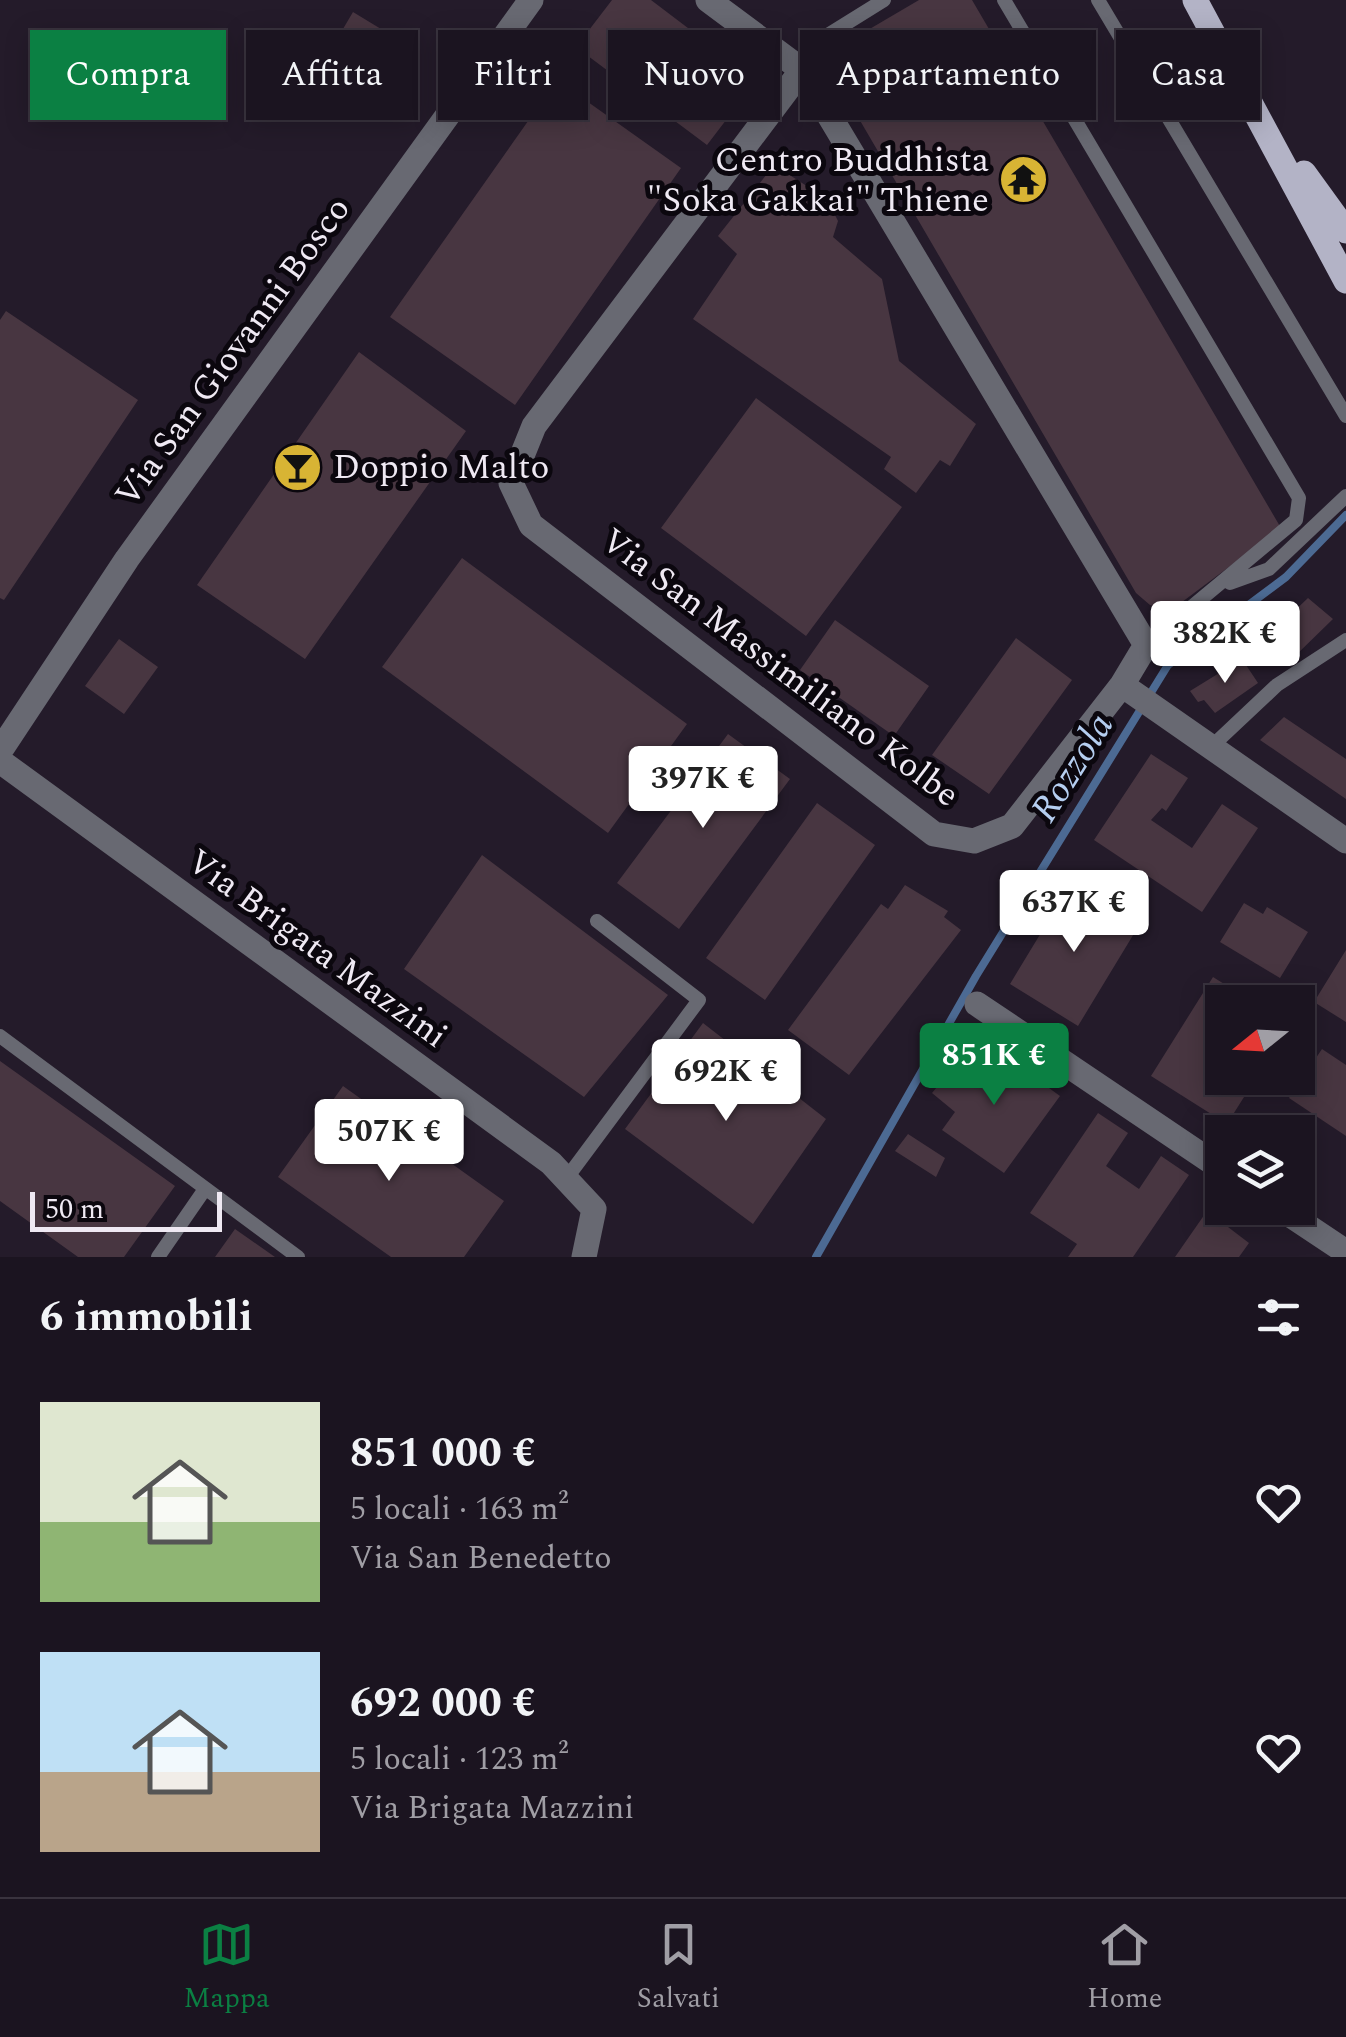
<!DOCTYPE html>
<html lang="it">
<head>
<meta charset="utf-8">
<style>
	body { margin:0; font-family:Spectral,serif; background:#28212d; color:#f1f3f6; height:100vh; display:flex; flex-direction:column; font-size:38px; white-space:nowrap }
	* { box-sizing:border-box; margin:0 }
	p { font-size:32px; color:#a09ea5 }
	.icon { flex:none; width:55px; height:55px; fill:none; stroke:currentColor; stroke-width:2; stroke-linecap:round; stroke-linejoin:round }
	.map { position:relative; height:1257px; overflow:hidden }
	.sheet { display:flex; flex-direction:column; background:#1b1420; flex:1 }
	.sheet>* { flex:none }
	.guide { position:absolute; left:30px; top:30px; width:1288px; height:90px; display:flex; gap:20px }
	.needle { width:65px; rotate:252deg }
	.fabs { position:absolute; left:1205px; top:985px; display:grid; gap:20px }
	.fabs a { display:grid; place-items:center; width:110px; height:110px; border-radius:0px; background:#1b1420; box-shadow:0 5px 25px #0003,0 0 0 2px #39333e; font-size:50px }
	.scale { position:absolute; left:30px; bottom:25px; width:192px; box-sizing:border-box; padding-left:10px; border:5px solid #efe9f3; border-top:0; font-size:28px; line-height:35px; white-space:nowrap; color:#efe9f3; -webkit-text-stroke:8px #0b070e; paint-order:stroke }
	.price { position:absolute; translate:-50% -85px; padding:0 22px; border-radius:10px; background:#fff; color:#222; font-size:32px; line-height:65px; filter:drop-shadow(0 2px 5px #0008) }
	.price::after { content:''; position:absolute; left:50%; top:60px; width:30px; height:22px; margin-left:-15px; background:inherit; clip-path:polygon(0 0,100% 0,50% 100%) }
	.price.active { background:#0b8043; color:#fff }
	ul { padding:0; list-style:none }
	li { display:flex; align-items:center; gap:30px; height:250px; padding:0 40px }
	li span { display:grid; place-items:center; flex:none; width:280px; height:200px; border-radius:0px; color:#555 }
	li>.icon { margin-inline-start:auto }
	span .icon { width:120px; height:120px; fill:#fffc; stroke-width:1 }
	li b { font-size:42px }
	h2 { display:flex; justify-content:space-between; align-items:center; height:120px; padding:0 40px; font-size:42px }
	.tag { padding:0 35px; border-radius:0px; background:#1b1420; box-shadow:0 5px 25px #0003,0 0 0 2px #39333e; font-size:35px; line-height:90px }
	.tag.active { background:#0b8043; color:#fff }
	.tabs { display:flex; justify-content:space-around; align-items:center; height:140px; border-top:2px solid #39333e; background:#1b1420; font-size:28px; color:#a09ea5 }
	.tabs a { display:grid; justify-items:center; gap:5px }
	.tabs .active { color:#0b8043 }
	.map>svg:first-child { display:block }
</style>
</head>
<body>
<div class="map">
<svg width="1346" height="1257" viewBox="0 0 1346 1257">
	<rect width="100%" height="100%" fill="#241b2a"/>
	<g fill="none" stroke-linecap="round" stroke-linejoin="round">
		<!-- stream -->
		<path stroke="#4c6a93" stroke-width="8" d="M816,1257L976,976L1168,665L1286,577L1346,515"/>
	</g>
	<!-- building -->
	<path fill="#483641" d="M612,0H651L742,69L734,79L749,90L707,145L576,47Z
		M919,0H972L1281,528L1178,605L1164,609L1150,605L1136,593L834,76L832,60L839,47Z
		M353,12L414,49L400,71L340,34Z
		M557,80L681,168L515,405L390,317Z
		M774,165L827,199L838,221L833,237L882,279L899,361L976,424L950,466L940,460L916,493L884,469L891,457L693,319L737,254L718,236Z
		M6,311L138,400L4,600L0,598V320Z
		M359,352L466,431L305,659L197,585Z
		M756,398L902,507L806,636L661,528Z
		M462,558L687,724L608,833L382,667Z
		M1308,598L1333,619L1293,658L1282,645L1267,637Z
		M835,620L929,686L894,736L800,670Z
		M1016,638L1072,680L989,794L932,755Z
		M119,639L158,667L124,714L85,686Z
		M1242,659L1258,683L1215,713L1204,700L1198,702L1190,691Z
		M1284,717L1346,759V799L1260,740Z
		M728,734L790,779L679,929L617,883Z
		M1151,754L1188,778L1166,811L1162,808L1151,820L1192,848L1222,804L1258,828L1202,912L1094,840Z
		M817,803L875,845L765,1000L706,958Z
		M482,855L668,995L584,1097L404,969Z
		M905,885L948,911L944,917L961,930L849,1075L788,1030L881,904L888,909Z
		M1070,885L1138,927L1078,1026L1010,984Z
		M1244,903L1263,914L1267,907L1308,932L1280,978L1220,942Z
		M1346,950V1022L1314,1002Z
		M1213,977L1253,1002H1222V1078H1256L1227,1124L1151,1076Z
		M703,1023L826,1119L753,1224L625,1129Z
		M1322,1049L1346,1065V1136L1289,1098Z
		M965,1053L997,1072L1005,1056L1060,1096L1004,1173L942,1130L955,1112L932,1093Z
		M0,1061L175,1186L124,1257H78L0,1201Z
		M343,1086L504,1201L464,1257H391L278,1177Z
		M1098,1113L1128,1133L1106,1166L1139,1189L1161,1156L1189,1175L1133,1257H1068L1077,1244L1030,1213Z
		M908,1134L945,1158L936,1177L895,1151Z
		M1207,1211L1249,1243L1239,1257H1175Z
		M235,1229L275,1257H215Z"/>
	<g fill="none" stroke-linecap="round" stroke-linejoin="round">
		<!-- service -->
		<path stroke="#686972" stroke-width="14" d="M1004,0L1299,498L1296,520L1146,645
			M1098,0L1346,416
			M802,70L823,38L884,0
			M1230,583L1269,569L1346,496
			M1210,748L1277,685L1346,640
			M0,1036L298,1257
			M566,1179L699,1000L597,921
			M158,1257L205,1189"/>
		<!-- minor -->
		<path stroke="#686972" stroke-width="25" d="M708,0L802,70L1146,645L1122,685L1012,826L974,841L934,834L531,525L511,483L534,426L802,70
			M1122,685L1346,841
			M0,751L127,559L531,0
			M0,761L551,1163L594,1209L584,1257
			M977,1004L1222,1169
			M1280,1208L1346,1252"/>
		<!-- primary -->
		<path stroke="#b3b3c6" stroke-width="25" d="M1195,0L1346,281
			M1304,173L1346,231"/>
	</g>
	<!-- icons -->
	<defs>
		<symbol id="temple-disc" viewBox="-11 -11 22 22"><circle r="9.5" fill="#d8b434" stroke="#0b070e"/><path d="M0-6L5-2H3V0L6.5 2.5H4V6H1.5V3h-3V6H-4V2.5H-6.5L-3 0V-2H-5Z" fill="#111"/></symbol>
		<symbol id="bar-disc" viewBox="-11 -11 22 22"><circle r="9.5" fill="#d8b434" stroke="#0b070e"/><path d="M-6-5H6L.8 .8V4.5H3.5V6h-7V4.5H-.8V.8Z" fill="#111"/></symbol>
	</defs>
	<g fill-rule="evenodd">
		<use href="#temple-disc" x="996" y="152" width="55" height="55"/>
		<use href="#bar-disc" x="270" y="440" width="55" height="55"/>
	</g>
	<g text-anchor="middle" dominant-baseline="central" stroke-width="10" stroke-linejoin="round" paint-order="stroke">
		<!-- poi labels -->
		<g font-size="35" fill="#efe9f3" stroke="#0b070e" text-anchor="end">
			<text x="989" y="160">Centro Buddhista<tspan x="989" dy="40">"Soka Gakkai" Thiene</tspan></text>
			<text x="333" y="467" text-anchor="start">Doppio Malto</text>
		</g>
		<!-- street labels -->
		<g font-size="35" fill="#efe9f3" stroke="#0b070e">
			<text transform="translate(233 352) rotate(-54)">Via San Giovanni Bosco</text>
			<text transform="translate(780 668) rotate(37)">Via San Massimiliano Kolbe</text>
			<text transform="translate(317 949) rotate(36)">Via Brigata Mazzini</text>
		</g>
		<!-- water labels -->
		<g font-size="38" font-style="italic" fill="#b5cef0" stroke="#0b070e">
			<text transform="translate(1073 768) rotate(-58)">Rozzola</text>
		</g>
	</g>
</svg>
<div class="fabs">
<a><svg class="needle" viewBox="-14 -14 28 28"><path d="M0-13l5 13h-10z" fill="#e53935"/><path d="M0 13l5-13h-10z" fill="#a09ea5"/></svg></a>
<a><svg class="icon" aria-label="layers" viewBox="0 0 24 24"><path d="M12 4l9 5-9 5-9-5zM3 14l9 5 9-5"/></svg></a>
</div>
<div class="scale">50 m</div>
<b class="price" style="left:1225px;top:686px">382K €</b>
<b class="price" style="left:703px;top:831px">397K €</b>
<b class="price" style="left:1074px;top:955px">637K €</b>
<b class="price active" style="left:994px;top:1108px">851K €</b>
<b class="price" style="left:726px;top:1124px">692K €</b>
<b class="price" style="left:389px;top:1184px">507K €</b>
<div class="guide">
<a class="tag active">Compra</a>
<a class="tag">Affitta</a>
<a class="tag">Filtri</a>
<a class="tag">Nuovo</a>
<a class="tag">Appartamento</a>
<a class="tag">Casa</a>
</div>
</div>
<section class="sheet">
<h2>6 immobili<svg class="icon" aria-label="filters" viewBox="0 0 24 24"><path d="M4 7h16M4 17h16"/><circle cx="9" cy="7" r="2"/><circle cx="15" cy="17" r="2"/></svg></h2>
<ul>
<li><span style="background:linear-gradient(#dfe7d0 60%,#8fb573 0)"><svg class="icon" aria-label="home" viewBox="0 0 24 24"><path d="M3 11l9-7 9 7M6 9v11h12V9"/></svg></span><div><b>851 000 €</b><p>5 locali · 163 m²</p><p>Via San Benedetto</p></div><svg class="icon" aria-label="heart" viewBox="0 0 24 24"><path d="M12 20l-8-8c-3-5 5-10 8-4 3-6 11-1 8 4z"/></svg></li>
<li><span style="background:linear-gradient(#bfe0f5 60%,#b9a48a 0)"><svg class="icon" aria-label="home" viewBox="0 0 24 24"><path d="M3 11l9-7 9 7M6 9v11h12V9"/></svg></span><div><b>692 000 €</b><p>5 locali · 123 m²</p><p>Via Brigata Mazzini</p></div><svg class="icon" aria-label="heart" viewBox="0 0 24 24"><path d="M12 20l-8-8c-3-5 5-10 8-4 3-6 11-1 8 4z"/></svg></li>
</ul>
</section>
<nav class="tabs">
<a class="active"><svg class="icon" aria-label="map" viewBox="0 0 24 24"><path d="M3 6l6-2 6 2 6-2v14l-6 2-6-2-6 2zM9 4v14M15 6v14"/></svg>Mappa</a>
<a><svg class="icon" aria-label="saved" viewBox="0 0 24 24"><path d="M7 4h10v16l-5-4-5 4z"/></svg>Salvati</a>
<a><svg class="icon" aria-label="home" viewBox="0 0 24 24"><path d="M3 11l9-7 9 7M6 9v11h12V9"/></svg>Home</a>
</nav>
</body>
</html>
